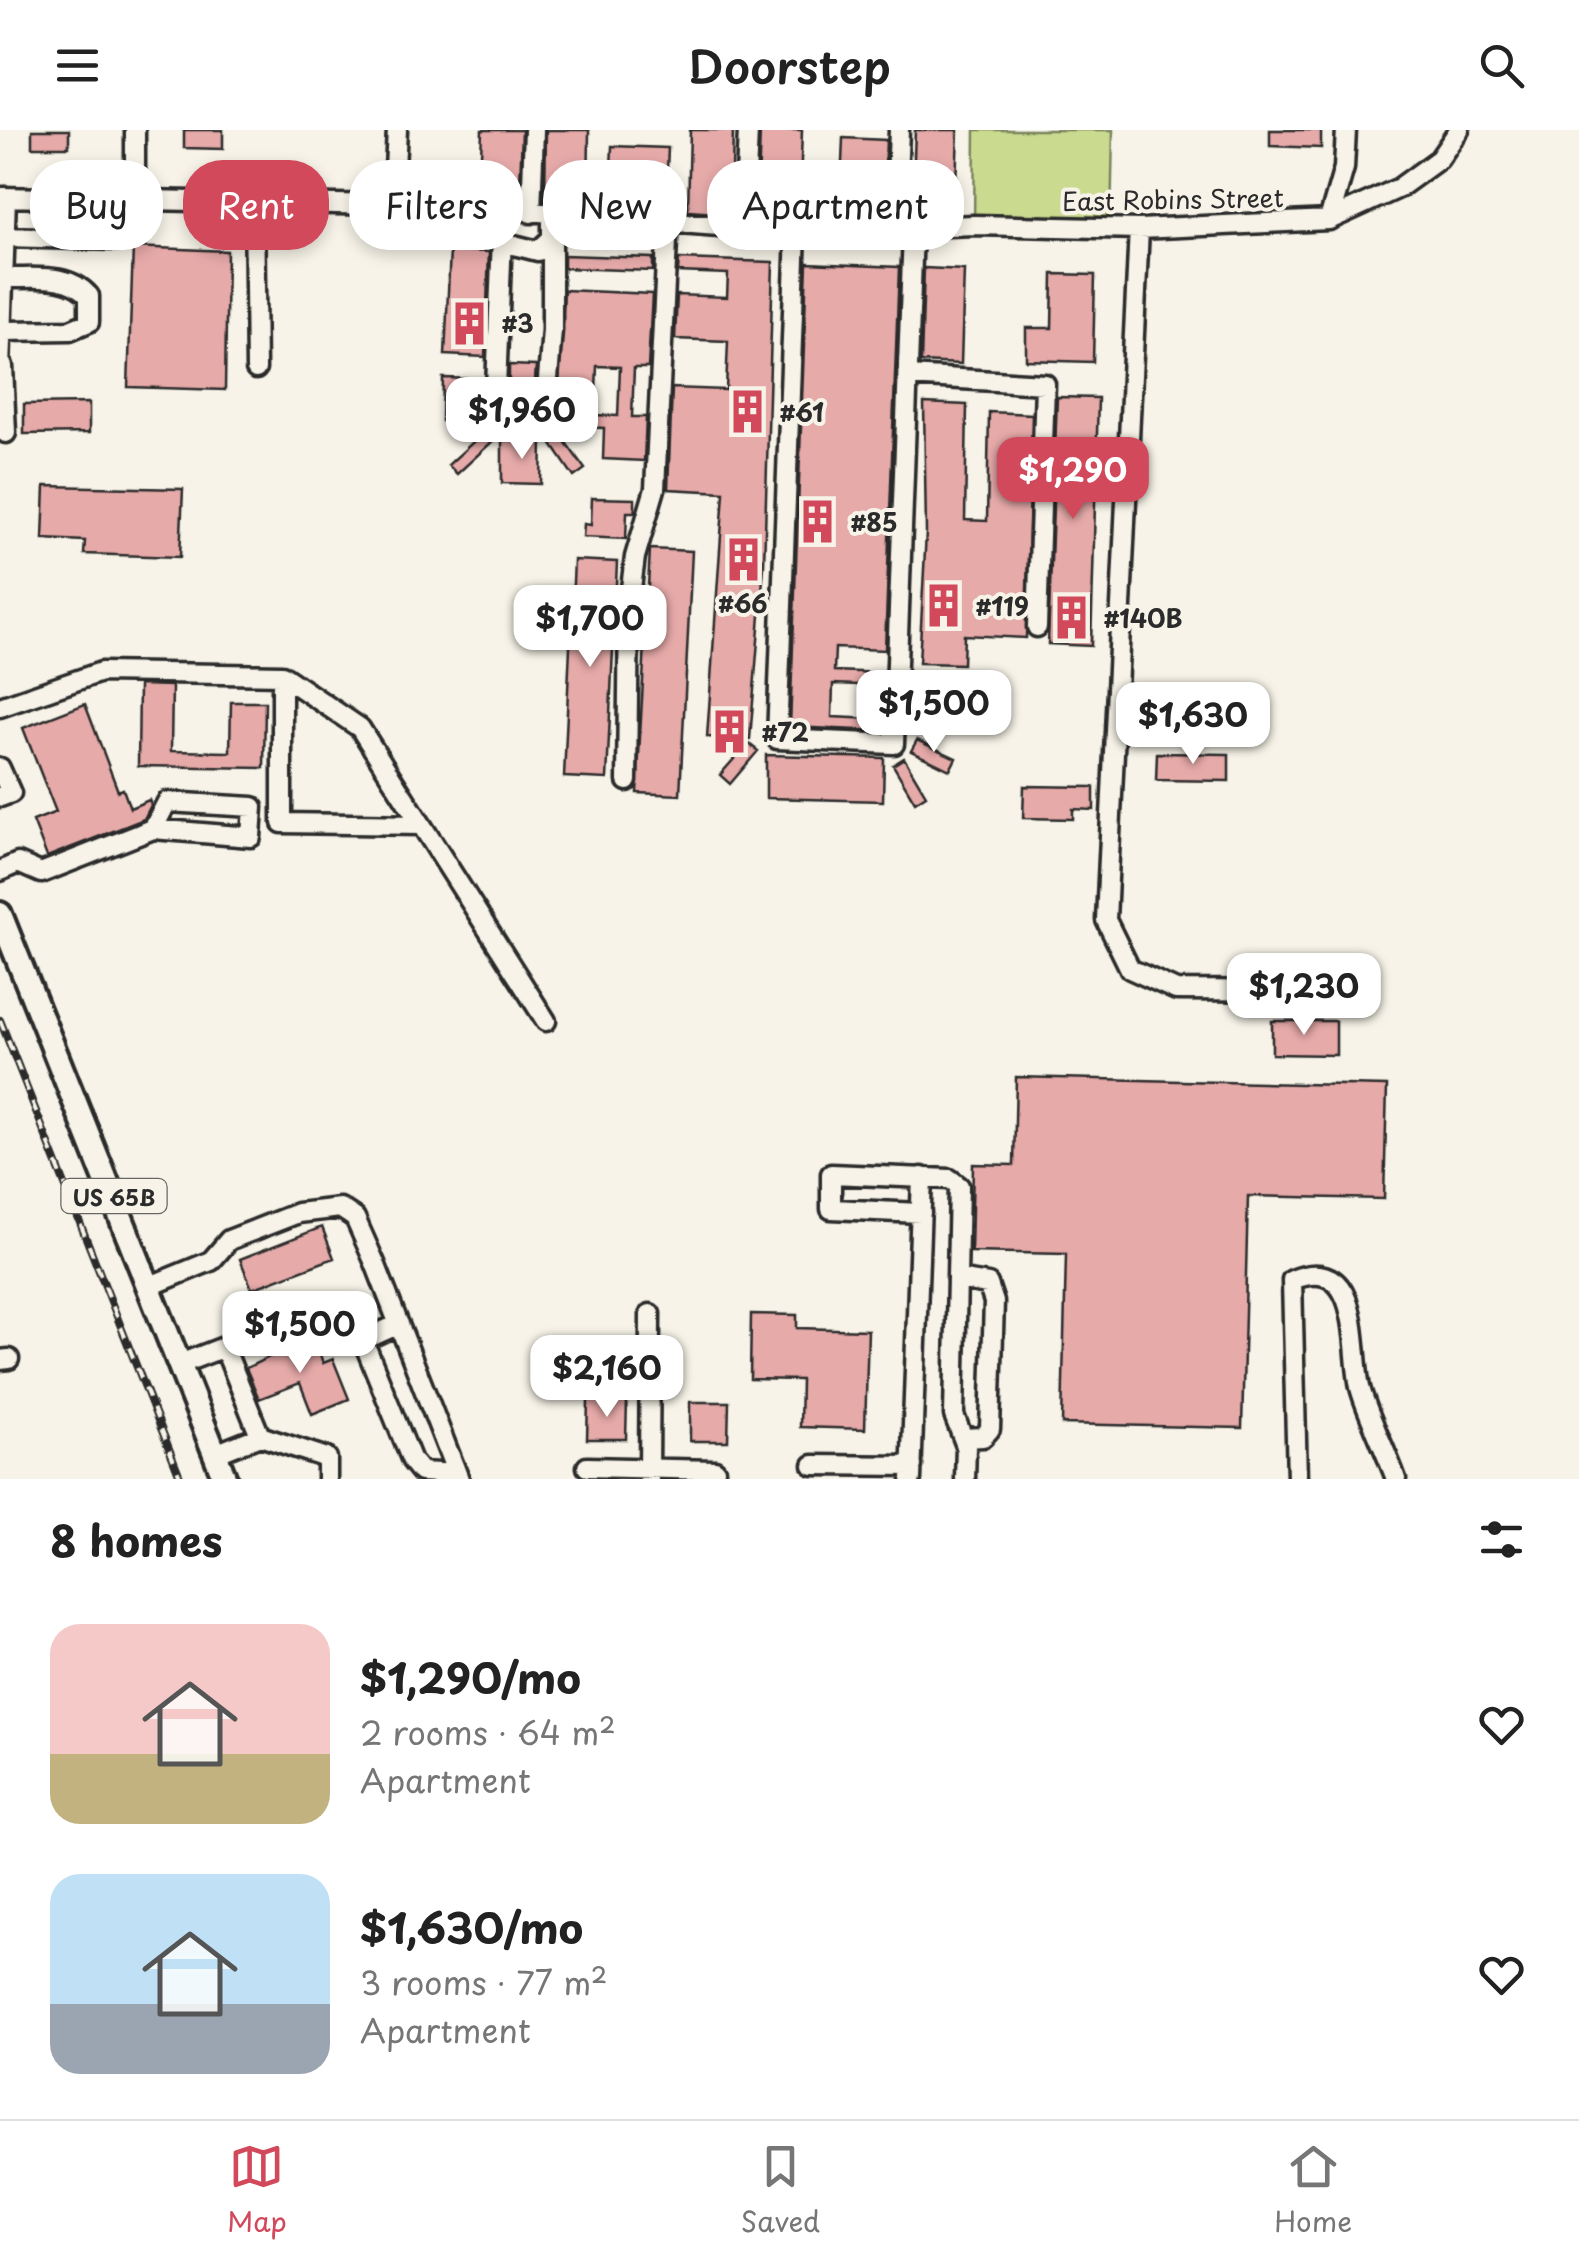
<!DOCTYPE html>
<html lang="en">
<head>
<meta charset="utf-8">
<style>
	body { margin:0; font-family:"Playpen Sans",sans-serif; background:#f6f6f6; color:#222; height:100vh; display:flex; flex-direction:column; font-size:38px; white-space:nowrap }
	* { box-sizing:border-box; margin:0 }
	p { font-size:32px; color:#767676 }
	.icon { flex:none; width:55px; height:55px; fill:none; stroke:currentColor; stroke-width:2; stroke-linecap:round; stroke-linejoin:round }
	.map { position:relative; height:1349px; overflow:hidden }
	.sheet { display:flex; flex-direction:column; background:#fff; flex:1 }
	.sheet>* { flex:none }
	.top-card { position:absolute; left:30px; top:30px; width:1000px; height:90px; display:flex; gap:20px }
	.price { position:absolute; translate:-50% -85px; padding:0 22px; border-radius:20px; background:#fff; color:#222; font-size:32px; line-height:65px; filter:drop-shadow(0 2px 5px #0008) }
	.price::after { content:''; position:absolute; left:50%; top:60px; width:30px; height:22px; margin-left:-15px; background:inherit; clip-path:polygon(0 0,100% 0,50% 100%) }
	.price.on { background:#d1495b; color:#fff }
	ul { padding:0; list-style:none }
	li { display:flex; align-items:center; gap:30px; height:250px; padding:0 50px }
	li span { display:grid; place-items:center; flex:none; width:280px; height:200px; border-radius:30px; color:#555 }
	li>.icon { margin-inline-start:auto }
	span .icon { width:120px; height:120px; fill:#fffc; stroke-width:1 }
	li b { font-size:42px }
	h2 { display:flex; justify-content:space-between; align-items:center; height:120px; padding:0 50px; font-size:42px }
	.tag { padding:0 35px; border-radius:40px; background:#fff; box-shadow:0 5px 15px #0003; font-size:35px; line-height:90px }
	.tag.on { background:#d1495b; color:#fff }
	header { display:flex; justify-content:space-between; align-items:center; height:130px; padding:0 50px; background:#fff; font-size:45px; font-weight:600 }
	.menu { display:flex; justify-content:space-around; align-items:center; height:140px; border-top:2px solid #e0e0e0; background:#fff; font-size:28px; color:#767676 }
	.menu a { display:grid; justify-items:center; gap:5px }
	.menu .on { color:#d1495b }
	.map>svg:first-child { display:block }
</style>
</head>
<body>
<header><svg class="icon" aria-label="menu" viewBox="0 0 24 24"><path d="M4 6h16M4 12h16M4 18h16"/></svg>Doorstep<svg class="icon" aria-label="search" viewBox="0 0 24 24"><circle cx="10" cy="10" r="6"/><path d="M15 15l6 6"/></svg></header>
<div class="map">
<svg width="1579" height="1349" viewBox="0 0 1579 1349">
	<rect width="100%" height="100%" fill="#f7f3e8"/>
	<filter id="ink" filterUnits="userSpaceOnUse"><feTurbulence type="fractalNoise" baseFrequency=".01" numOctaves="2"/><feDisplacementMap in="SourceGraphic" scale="20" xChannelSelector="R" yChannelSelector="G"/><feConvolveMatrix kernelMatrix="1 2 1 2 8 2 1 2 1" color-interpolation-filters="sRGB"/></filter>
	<g filter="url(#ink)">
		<!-- green -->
		<path fill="#cadb8f" stroke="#7a835d" stroke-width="2.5" d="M975,0H1113L1111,97L974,95Z"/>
		<!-- building -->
		<path fill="#e6aaa9" stroke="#2b2b2b" stroke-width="2.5" fill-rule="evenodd" d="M32,0H69V17H32Z
			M184,0H223V19L184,18Z
			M482,0H522L520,55L480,53Z
			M546,0H589L588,73L545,70Z
			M690,0H733L731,84L688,81Z
			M760,0H802L799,89L757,86Z
			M915,0H958L955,83H912Z
			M1270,0H1321V18L1270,16Z
			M843,8L886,10L883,83L840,81Z
			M612,16L668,18L667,40L611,39Z
			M133,117L227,121L225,260L128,257Z
			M450,120L489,122L485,227L445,225Z
			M564,125L653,128V141L564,138Z
			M679,129L773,132L764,436L750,609L707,607L724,362L668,359L672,258L726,260L728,211L675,209L677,165L727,167L728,144L678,142Z
			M807,133L899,137L885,520L835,518L834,541L884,543V556L833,554L832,587L875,589L882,593V601L790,597Z
			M924,138L964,140L961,234L921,232Z
			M1053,144L1095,145L1093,232L1026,230V198H1052Z
			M564,160L652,164L648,238H634L632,287H646L644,331L603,329L604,298L554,296L585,339L574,347L551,313V297L557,287ZM597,236L620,237L618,286L595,285Z
			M509,235L536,236L533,280L517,279L509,256Z
			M443,248L484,249L490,278H486L485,292L442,291Z
			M1057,267L1098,268L1091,516L1048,514Z
			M89,273V303L24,304V274Z
			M924,273L967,275L965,390L987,391L989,282L1032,284L1026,508L964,505L963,534L919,533L926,402Z
			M485,301V310H494L457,344L448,335Z
			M502,310L542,311L541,354L502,353Z
			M45,356L183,359L180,427L84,424L85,411L43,409Z
			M592,368L635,369V382H627L626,409L583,407L584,394L591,395Z
			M650,419L692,421L680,665L637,663Z
			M574,430L617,432L607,649L564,647Z
			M139,555L172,556L171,621L230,622L231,572H265L264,638L138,636Z
			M917,560L960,562L959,599L916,597Z
			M85,574L118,661L123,659L130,678L149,670L151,675L144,689L47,727L33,691L56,682L23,598Z
			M917,610L956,628L950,640L911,621Z
			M748,613L758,621L730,654L720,645Z
			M1157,623L1229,624V651L1156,650Z
			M766,625L884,628L883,671L766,668Z
			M904,628L926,665L915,672L893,635Z
			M1024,656L1094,657V680L1073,679V689L1023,688Z
			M1272,891H1336V925L1272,924Z
			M1016,947L1387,956L1384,1069L1248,1066L1242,1298L1062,1294L1066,1124L971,1122L973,1034L1014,1035Z
			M322,1097L334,1128L252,1159L240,1129Z
			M751,1184L797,1185V1198L868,1200L865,1299L800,1297L801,1250L750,1249Z
			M313,1206L323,1233L333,1229L349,1269L312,1284L300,1253L259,1269L246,1238Z
			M588,1270H627L626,1309H587Z
			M690,1272H729L728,1311H690Z"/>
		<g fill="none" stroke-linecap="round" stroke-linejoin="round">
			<defs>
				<path id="minor" d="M0,67L475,77L796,102L974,95L1139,99L1329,90L1399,58L1439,29L1459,0
					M254,73L256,239
					M393,76L397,0
					M503,81L496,258L511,298L532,299L545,286L552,200V84
					M531,83L534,0
					M1329,90L1344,38L1346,0
					M744,97L748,0
					M1139,99L1106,790L1130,839L1176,860L1338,861
					M895,101L899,0
					M796,102L777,609L894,614L913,101
					M4,107L120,110L135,101V0
					M502,112L538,121L552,108
					M4,201L70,200L89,192V166C68,142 34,149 4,148
					M3,236L6,303
					M0,239L6,67
					M908,246L1045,254L1037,497
					M282,545V693L421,695
					M0,577L101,542L282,545L360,598L546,891
					M0,638L11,663L0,667
					M627,651L629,474L635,427L655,359L668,90
					M0,741L18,733L41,743L153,699L251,707L253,677L167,672L153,699
					M921,1083L831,1079V1044L950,1049L959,1056L954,1285L966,1316L965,1349
					M957,1149L988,1154L994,1172L990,1299L983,1307L963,1308
					M150,1156L211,1131L229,1110L298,1083L340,1078L355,1088L375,1133L459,1349
					M399,1194L368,1208L365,1215L412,1331L421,1342L457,1344
					M224,1217L305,1187
					M0,1230L9,1229
					M180,1234L224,1217L260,1306L215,1324
					M260,1306L327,1328V1349
					M813,1335L912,1336
					M587,1337L715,1340
					M649,1349L650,1184
					M911,1349L922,1047
					M1297,1349L1292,1150C1366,1120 1350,1227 1361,1261C1370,1290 1385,1319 1396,1349"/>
				<path id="major" d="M0,784L225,1349"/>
			</defs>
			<!-- minor casing -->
			<use href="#minor" stroke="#2b2b2b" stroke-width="25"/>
			<!-- major casing -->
			<use href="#major" stroke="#2b2b2b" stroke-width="30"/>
			<!-- minor -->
			<use href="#minor" stroke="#f7f3e8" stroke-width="18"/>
			<!-- major -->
			<use href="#major" stroke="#f7f3e8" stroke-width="22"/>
			<defs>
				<path id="rail" d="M0,890L181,1349"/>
			</defs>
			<!-- rail casing -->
			<use href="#rail" stroke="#2b2b2b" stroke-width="8"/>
			<!-- rail -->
			<use href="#rail" stroke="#f7f3e8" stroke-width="4" stroke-dasharray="11" stroke-linecap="butt"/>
		</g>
	</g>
	<!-- icons -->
	<defs>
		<symbol id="building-bare" viewBox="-9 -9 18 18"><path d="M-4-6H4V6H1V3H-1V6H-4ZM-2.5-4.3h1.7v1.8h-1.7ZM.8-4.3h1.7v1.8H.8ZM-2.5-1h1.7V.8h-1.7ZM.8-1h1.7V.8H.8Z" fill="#d1495b" stroke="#f7f3e8" stroke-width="2.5" paint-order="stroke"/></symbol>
	</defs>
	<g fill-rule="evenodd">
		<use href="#building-bare" x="438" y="162" width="63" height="63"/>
		<use href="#building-bare" x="716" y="250" width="63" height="63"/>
		<use href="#building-bare" x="786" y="360" width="63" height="63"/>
		<use href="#building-bare" x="712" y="398" width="63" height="63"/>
		<use href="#building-bare" x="912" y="444" width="63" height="63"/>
		<use href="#building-bare" x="1040" y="456" width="63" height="63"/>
		<use href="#building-bare" x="698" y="570" width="63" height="63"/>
	</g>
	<g text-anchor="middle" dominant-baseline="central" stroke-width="8" stroke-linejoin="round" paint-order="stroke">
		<!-- shield labels -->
		<rect fill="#f7f3e8" stroke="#686764" stroke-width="2.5" x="61.5" y="1049" width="105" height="34" rx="8"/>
		<g font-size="22" font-weight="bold" fill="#2b2b2b">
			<text x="114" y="1066">US 65B</text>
		</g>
		<!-- street labels -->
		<g font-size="25" fill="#2b2b2b" stroke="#f7f3e8">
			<text transform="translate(1173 69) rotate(-1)">East Robins Street</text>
		</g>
		<!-- poi labels -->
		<g font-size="25" font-weight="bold" fill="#2b2b2b" stroke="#f7f3e8" text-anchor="start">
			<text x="502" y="193">#3</text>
			<text x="780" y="282">#61</text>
			<text x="851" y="392">#85</text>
			<text x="743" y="473" text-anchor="middle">#66</text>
			<text x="976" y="476">#119</text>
			<text x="1104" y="488">#140B</text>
			<text x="762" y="602">#72</text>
		</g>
	</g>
</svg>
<b class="price" style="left:522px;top:332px">$1,960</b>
<b class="price on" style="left:1073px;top:392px">$1,290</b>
<b class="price" style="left:590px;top:540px">$1,700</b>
<b class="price" style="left:934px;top:625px">$1,500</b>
<b class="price" style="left:1193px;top:637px">$1,630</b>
<b class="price" style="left:1304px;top:908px">$1,230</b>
<b class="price" style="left:300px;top:1246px">$1,500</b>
<b class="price" style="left:607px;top:1290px">$2,160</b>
<div class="top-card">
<a class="tag">Buy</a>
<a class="tag on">Rent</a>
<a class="tag">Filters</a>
<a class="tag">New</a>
<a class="tag">Apartment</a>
</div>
</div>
<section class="sheet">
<h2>8 homes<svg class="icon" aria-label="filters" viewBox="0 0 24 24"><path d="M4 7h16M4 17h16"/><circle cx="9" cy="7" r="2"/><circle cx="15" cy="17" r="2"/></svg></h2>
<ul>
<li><span style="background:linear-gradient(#f6c9c9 65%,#c2b280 0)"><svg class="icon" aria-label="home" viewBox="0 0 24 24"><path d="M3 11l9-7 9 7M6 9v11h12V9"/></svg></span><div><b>$1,290/mo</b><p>2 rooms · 64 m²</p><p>Apartment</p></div><svg class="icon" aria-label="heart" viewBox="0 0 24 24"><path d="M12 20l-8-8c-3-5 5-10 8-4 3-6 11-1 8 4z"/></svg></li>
<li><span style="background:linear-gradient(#bfe0f5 65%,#9aa5b1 0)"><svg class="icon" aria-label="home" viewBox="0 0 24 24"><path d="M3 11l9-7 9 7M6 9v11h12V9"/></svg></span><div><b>$1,630/mo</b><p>3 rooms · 77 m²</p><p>Apartment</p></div><svg class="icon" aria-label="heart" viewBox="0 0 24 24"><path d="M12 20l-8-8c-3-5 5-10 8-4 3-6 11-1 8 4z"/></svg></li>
</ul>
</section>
<nav class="menu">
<a class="on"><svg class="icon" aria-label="map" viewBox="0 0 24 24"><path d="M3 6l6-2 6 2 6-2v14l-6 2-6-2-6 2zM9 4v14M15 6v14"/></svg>Map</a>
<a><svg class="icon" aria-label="saved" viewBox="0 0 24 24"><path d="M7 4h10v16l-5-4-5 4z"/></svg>Saved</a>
<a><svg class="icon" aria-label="home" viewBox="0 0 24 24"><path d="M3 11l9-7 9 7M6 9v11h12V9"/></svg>Home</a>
</nav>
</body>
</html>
